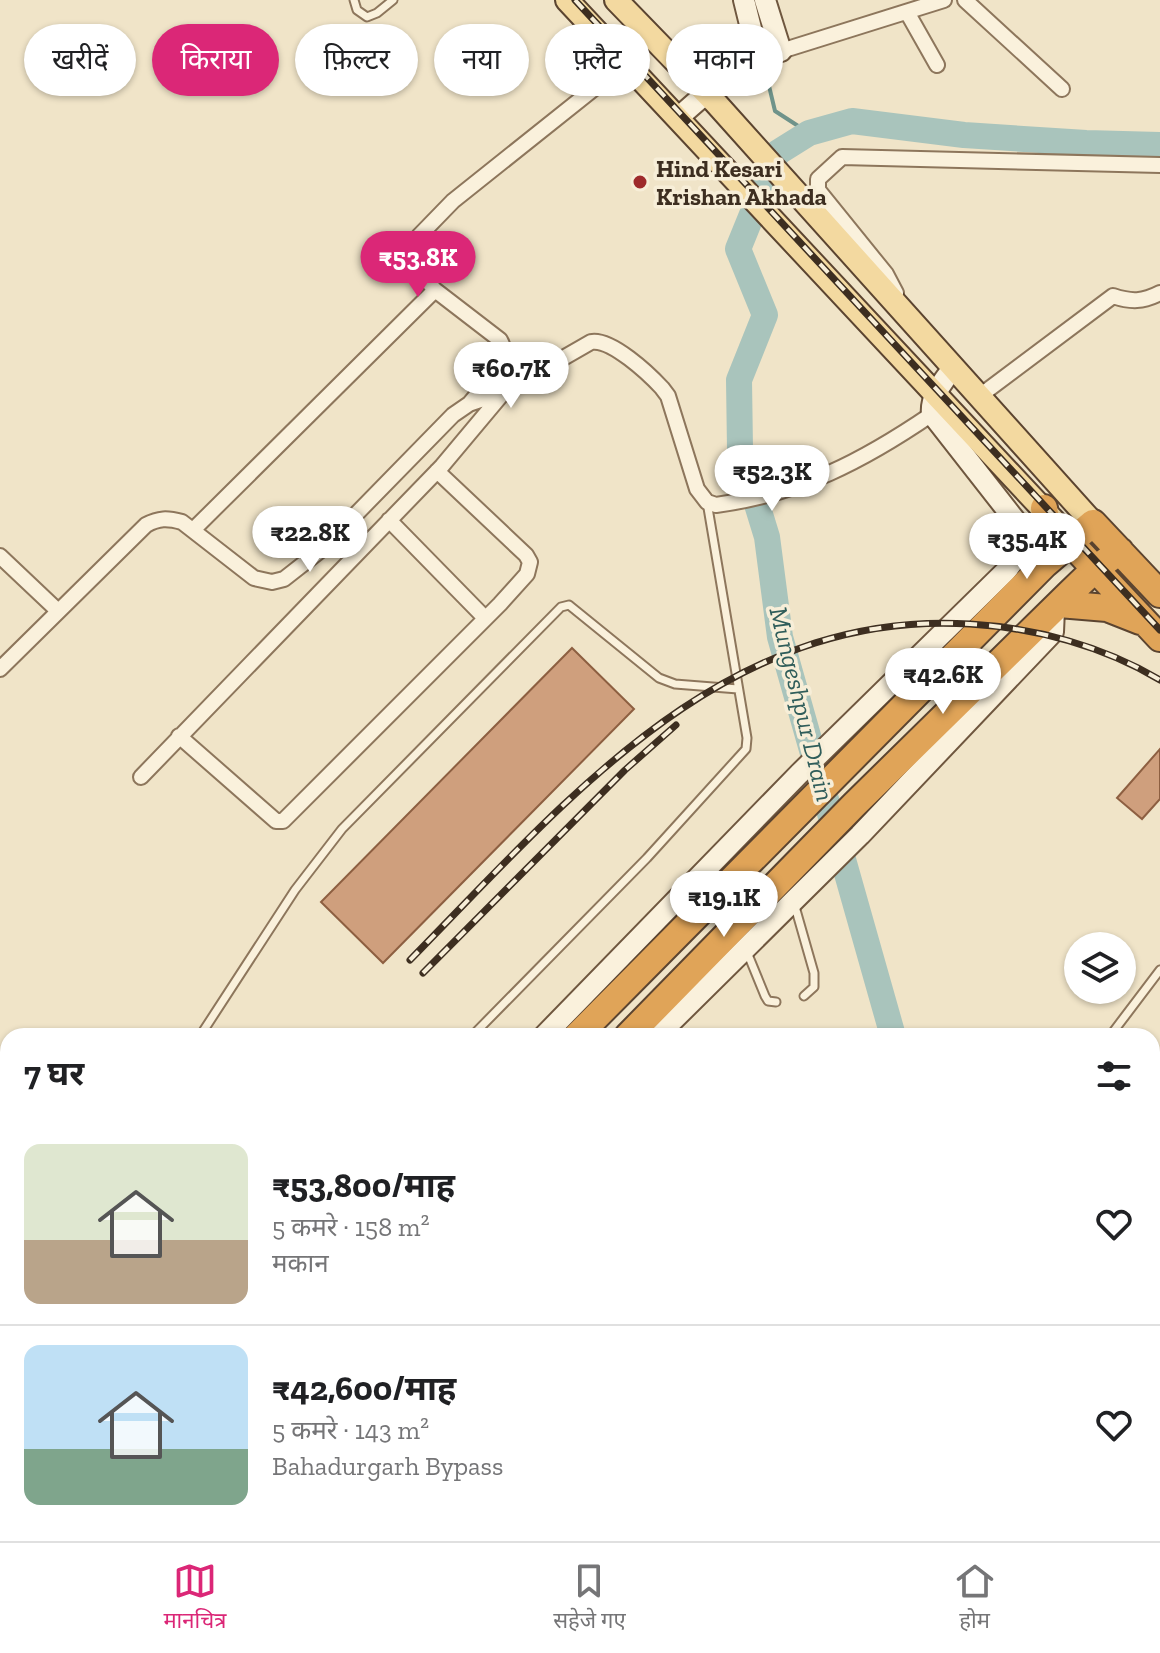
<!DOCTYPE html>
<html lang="hi">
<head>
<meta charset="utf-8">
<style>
	body { margin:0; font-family:"Zilla Slab","Noto Sans Devanagari",serif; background:#f6f6f6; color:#202124; height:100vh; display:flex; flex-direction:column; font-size:30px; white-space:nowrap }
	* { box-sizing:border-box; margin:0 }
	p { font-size:26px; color:#757577 }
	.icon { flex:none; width:44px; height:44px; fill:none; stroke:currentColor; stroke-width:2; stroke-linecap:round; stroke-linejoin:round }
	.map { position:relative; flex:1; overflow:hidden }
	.details { position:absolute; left:0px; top:1028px; width:1160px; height:514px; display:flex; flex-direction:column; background:#fff; border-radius:24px 24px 0 0; box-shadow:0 2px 6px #0004 }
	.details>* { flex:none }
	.top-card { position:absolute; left:24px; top:24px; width:1112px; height:72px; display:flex; gap:16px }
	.buttons { position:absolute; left:1064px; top:932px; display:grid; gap:16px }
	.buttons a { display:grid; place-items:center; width:72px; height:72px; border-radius:50%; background:#fff; box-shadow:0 2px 6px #0004; font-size:40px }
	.price { position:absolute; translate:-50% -68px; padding:0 18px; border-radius:28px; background:#fff; color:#222; font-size:26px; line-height:52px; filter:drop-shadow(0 2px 4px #0008) }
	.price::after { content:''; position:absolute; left:50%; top:48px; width:24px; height:18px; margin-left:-12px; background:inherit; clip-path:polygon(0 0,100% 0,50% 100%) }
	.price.selected { background:#db2777; color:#fff }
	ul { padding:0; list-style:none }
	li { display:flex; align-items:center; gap:24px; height:200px; padding:0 24px }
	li+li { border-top:2px solid #e0e0e0 }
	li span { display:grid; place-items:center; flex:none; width:224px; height:160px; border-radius:16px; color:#555 }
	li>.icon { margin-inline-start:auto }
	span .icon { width:96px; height:96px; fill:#fffc; stroke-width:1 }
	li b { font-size:34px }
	h2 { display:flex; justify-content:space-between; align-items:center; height:96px; padding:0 24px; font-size:34px }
	.pill { padding:0 28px; border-radius:36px; background:#fff; box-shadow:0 2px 6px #0004; font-size:28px; line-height:72px }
	.pill.selected { background:#db2777; color:#fff }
	.menu { display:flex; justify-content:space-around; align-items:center; height:112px; border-top:2px solid #e0e0e0; background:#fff; font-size:22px; color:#757577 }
	.menu a { display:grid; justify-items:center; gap:4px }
	.menu .selected { color:#db2777 }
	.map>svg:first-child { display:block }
</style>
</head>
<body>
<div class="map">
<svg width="1160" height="1541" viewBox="0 0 1160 1541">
	<rect width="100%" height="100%" fill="#f0e4c8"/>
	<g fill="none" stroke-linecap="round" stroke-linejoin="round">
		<!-- stream -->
		<path stroke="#6f938a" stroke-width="4" d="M764,65L775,111L809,133"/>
		<!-- river -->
		<path stroke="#a9c4bc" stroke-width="26" d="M893,1036L780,637L767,537L740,449L739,380L765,315L738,249L777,153L809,133L852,121L964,135L1086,143L1160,145
			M859,1541L866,1534"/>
	</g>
	<!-- building -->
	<path fill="#cf9f7d" stroke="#8d5f41" stroke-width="2" d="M572,648L634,709L383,963L321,902Z
		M1160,749V799L1142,819L1117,798Z"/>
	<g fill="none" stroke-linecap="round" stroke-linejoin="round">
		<defs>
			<path id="lane" d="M354,0L357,10L367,17L377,13L393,0
				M794,903L814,973V987L804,996
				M747,952L765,996L768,1001L776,1002
				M200,1036L295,890L342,829L561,607L569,605L659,678L675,684L738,689
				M472,1036L647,858L746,749L747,738L707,502
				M1110,1036L1160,970
				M1152,1306L1160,1298
				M0,1340L8,1330
				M1152,1358L1160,1367
				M0,1518L8,1510
				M1122,1534L1129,1541"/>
			<path id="street" d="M965,0L1062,89
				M907,12L937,65
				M781,51L944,0
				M896,293L886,274L818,190V179L842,157L1160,165
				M981,395L1113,296C1131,302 1143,302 1160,293
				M470,403C483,386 513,362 500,340L435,290L415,267L412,249L419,236L453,201L626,63
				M389,520L485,618
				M193,530L435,290
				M0,556L57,610
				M0,669L146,525C159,518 167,518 182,522L254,578L272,582L284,579L321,550L453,415L469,404L504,392L591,342C611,338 649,374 662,388L668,396L697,489L707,502L716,505C800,494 863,461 932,414
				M179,736L276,821H283L500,604L527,574L530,562L526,555L437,471
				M141,777L442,466L504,392
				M0,1141L8,1148
				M0,1255L8,1247"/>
			<path id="secondary" d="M744,0L758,57
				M678,118C709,90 740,62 781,51L765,0
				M544,1036L799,774L1006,571C1019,555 1026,545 1018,524L932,414C930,396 943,382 953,368
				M657,1036L860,835L1053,632L1054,609
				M51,1541L58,1534
				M159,1541L166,1534"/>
			<path id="primary" d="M567,0L1054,521
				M616,0L714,101L1093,523"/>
			<path id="highway" d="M1044,508L1048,532L1045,564
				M1069,541L1160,638
				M1059,604L1107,608L1140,621
				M577,1036L1045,564L1093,523L1160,594
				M628,1036L854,805L1070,593L1095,569L1120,551
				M81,1541L88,1534
				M124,1541L131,1534"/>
		</defs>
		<!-- lane casing -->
		<use href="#lane" stroke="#8d765c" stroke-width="11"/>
		<!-- street casing -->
		<use href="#street" stroke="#8d765c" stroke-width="18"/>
		<!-- secondary casing -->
		<use href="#secondary" stroke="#6f573f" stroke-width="24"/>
		<!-- primary casing -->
		<use href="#primary" stroke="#5b4430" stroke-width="26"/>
		<!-- highway casing -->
		<use href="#highway" stroke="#5b4430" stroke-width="30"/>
		<!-- lane -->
		<use href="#lane" stroke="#faf1dc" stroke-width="7"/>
		<!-- street -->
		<use href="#street" stroke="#faf1dc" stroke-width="14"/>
		<!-- secondary -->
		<use href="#secondary" stroke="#faf1dc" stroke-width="20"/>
		<!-- primary -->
		<use href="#primary" stroke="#f3d9a0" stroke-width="22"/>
		<!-- highway -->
		<use href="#highway" stroke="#e0a458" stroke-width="26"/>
		<defs>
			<path id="rail" d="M575,0L1160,630
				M410,960C566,801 724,609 970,624C1036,628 1103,646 1160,680
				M423,973L625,770L676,725"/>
		</defs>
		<!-- rail casing -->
		<use href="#rail" stroke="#3d2e20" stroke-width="7"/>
		<!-- rail -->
		<use href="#rail" stroke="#f7eed8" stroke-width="4" stroke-dasharray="12" stroke-linecap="butt"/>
	</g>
	<!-- markers -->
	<circle fill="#9e2a2b" stroke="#f7eed8" stroke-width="3" cx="640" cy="182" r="8"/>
	<g text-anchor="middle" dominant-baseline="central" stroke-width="7" stroke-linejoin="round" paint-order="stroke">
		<!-- poi labels -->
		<g font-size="24" font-weight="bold" fill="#3d2e20" stroke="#f7eed8" text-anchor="start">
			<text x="656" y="168">Hind Kesari<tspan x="656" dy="28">Krishan Akhada</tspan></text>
		</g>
		<!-- water labels -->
		<g font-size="26" font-style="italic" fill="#2f5d5a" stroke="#f7eed8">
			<text transform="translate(802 704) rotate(76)">Mungeshpur Drain</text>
		</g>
	</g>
</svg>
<div class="buttons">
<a><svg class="icon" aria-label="layers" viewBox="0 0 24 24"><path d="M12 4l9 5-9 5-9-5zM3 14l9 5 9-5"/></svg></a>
</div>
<b class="price selected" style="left:418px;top:299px">₹53.8K</b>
<b class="price" style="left:511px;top:410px">₹60.7K</b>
<b class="price" style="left:772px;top:513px">₹52.3K</b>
<b class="price" style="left:310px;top:574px">₹22.8K</b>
<b class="price" style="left:1027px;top:581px">₹35.4K</b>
<b class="price" style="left:943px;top:716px">₹42.6K</b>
<b class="price" style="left:724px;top:939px">₹19.1K</b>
<div class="top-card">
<a class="pill">खरीदें</a>
<a class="pill selected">किराया</a>
<a class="pill">फ़िल्टर</a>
<a class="pill">नया</a>
<a class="pill">फ़्लैट</a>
<a class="pill">मकान</a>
</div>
<section class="details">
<h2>7 घर<svg class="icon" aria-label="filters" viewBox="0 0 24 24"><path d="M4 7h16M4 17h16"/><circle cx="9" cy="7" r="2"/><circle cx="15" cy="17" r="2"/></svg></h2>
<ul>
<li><span style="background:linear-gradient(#dfe7d0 60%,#b9a48a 0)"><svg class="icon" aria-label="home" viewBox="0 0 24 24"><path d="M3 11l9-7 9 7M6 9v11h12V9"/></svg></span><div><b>₹53,800/माह</b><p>5 कमरे · 158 m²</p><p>मकान</p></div><svg class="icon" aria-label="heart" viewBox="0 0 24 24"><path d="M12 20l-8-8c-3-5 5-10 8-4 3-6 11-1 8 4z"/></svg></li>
<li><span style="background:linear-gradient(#bfe0f5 65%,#7fa58c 0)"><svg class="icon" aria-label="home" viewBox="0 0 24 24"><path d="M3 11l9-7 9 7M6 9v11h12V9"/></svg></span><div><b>₹42,600/माह</b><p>5 कमरे · 143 m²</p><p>Bahadurgarh Bypass</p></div><svg class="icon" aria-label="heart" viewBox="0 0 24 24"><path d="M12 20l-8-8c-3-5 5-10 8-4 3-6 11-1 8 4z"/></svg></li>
</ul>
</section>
</div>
<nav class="menu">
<a class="selected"><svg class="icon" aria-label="map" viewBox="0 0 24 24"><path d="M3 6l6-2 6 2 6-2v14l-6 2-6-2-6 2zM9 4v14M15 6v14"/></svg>मानचित्र</a>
<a><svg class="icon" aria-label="saved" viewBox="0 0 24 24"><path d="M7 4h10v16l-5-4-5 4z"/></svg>सहेजे गए</a>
<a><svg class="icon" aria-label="home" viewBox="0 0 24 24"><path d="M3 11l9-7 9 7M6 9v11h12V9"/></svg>होम</a>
</nav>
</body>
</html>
